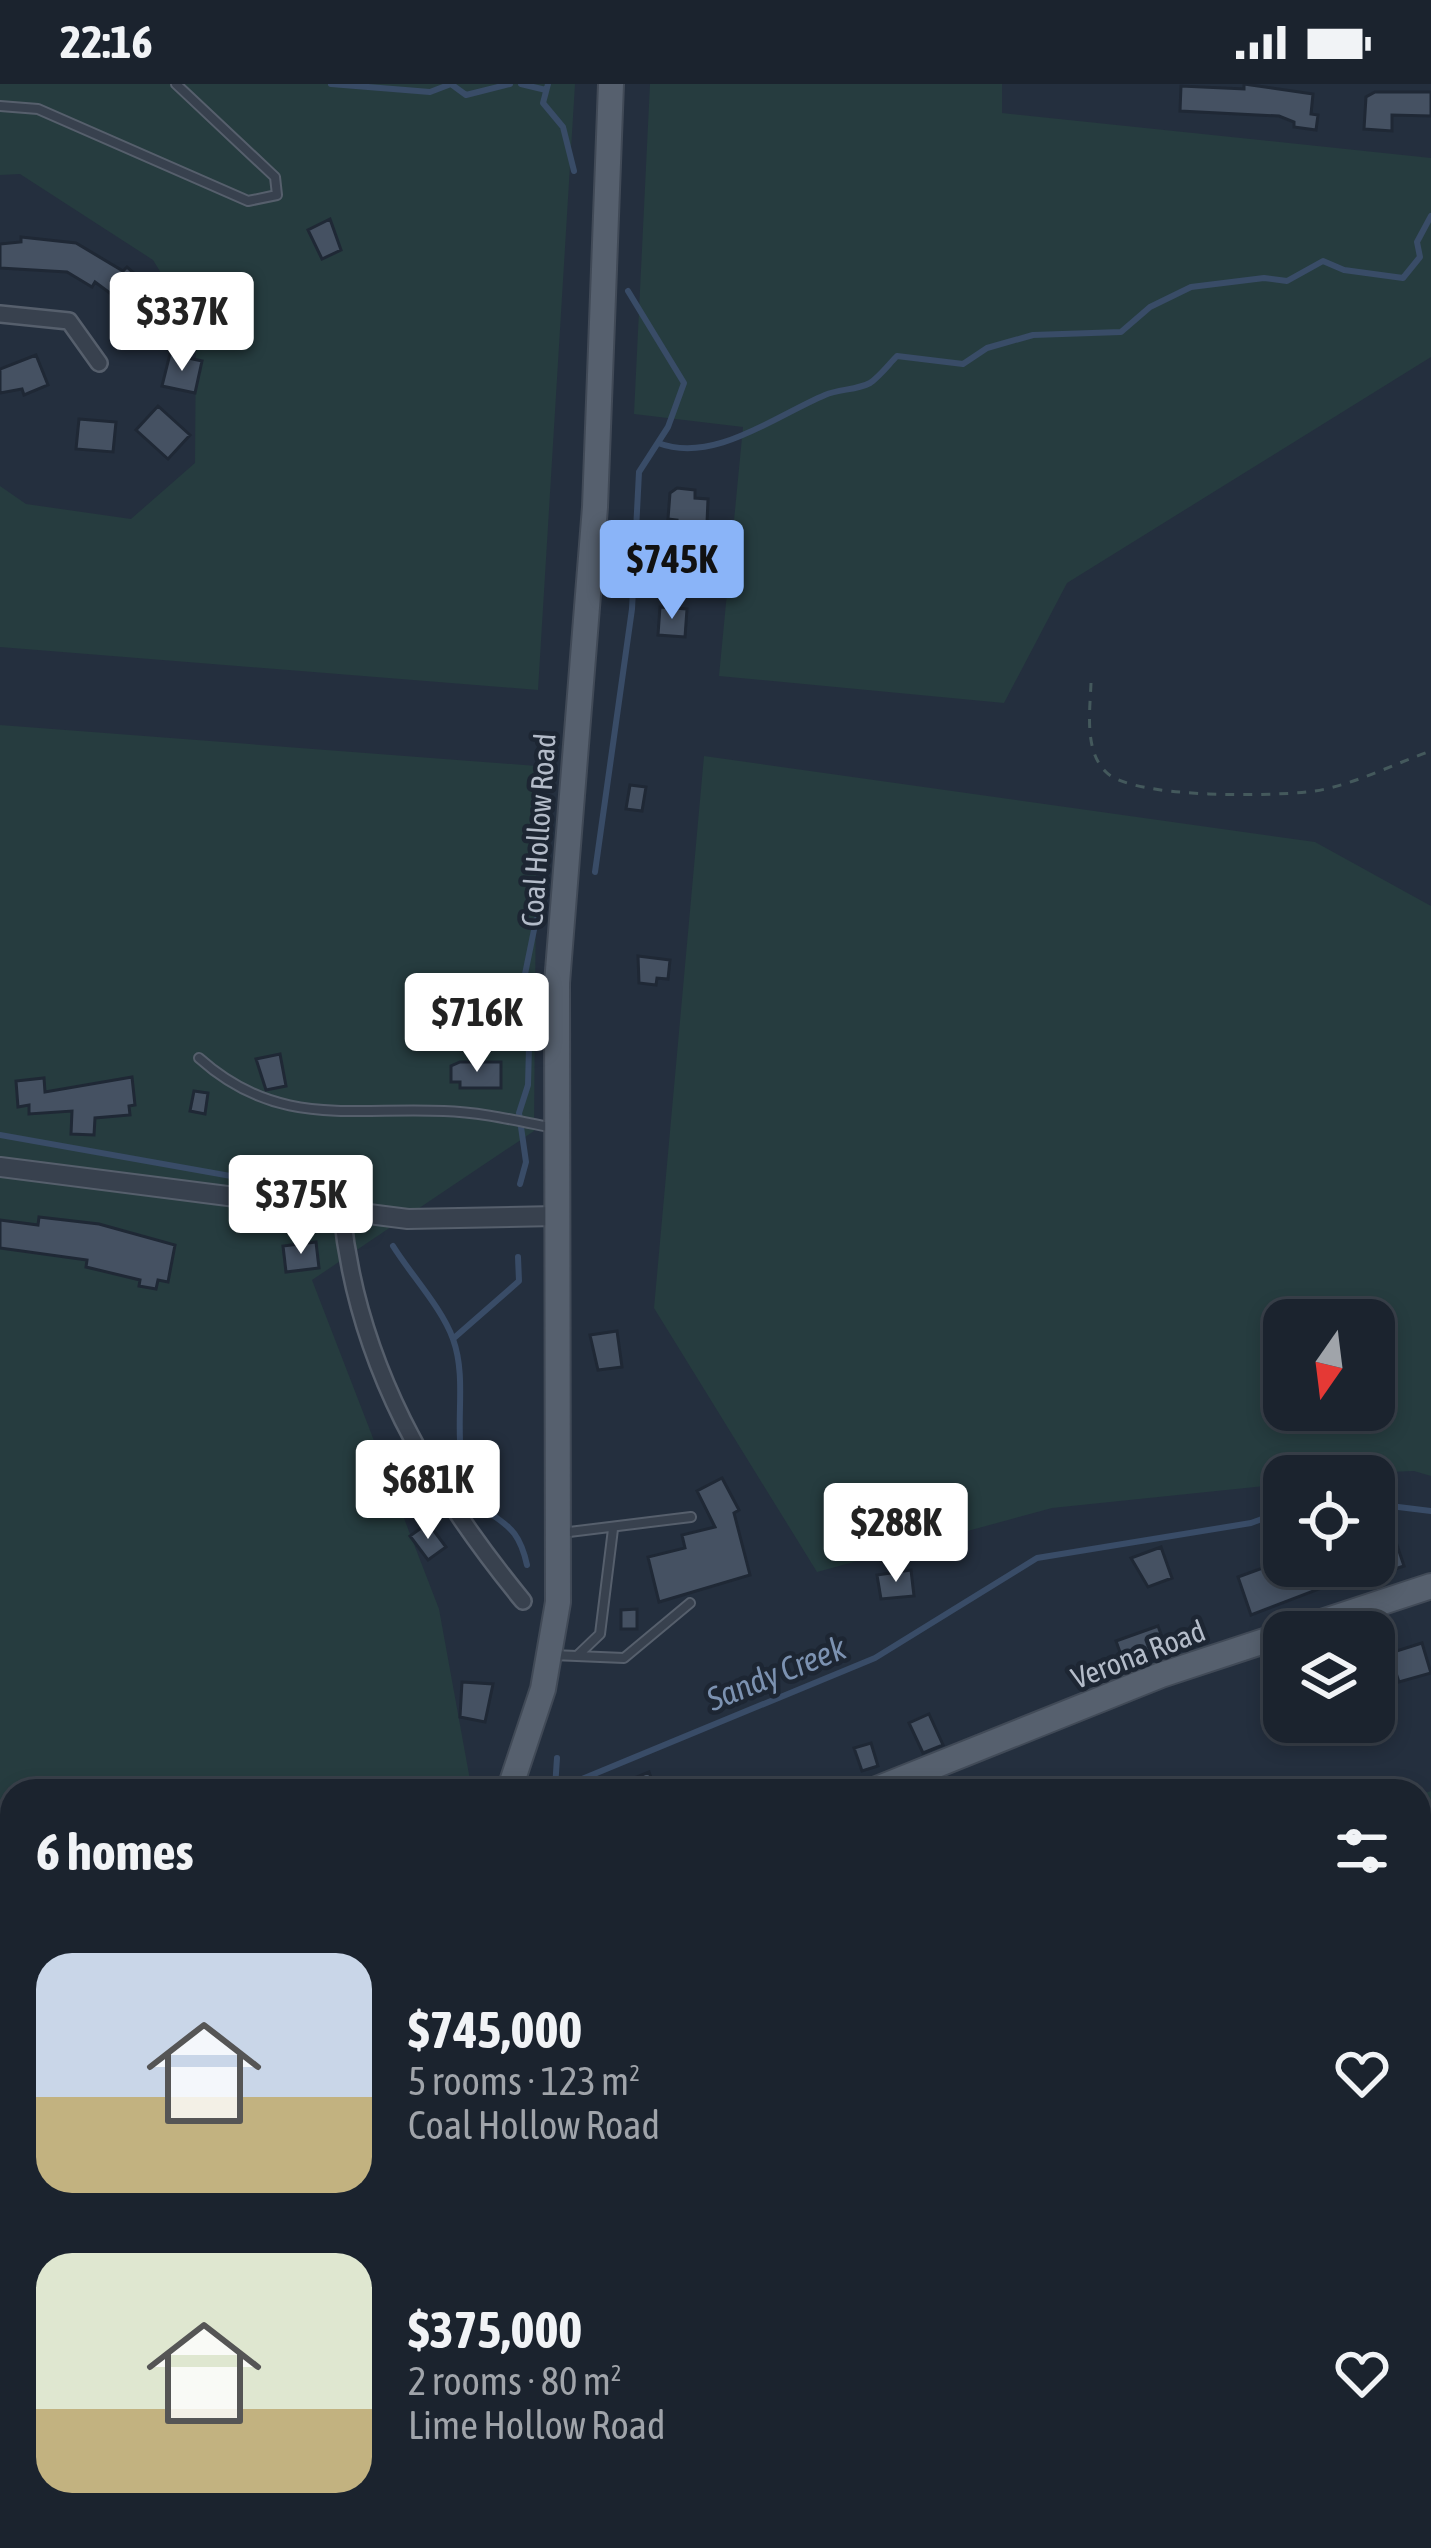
<!DOCTYPE html>
<html lang="en">
<head>
<meta charset="utf-8">
<style>
	body { margin:0; font-family:"Asap Condensed",sans-serif; background:#282f3a; color:#f1f3f6; height:100vh; display:flex; flex-direction:column; font-size:45px; white-space:nowrap }
	* { box-sizing:border-box; margin:0 }
	p { font-size:39px; color:#a0a4aa }
	.icon { flex:none; width:66px; height:66px; fill:none; stroke:currentColor; stroke-width:2; stroke-linecap:round; stroke-linejoin:round }
	.map { position:relative; flex:1; overflow:hidden }
	.sheet { position:absolute; left:0px; top:1695px; width:1431px; height:771px; display:flex; flex-direction:column; background:#1b232e; border-radius:36px 36px 0 0; box-shadow:0 6px 18px #0003,0 0 0 3px #39404a }
	.sheet>* { flex:none }
	.needle { width:78px; rotate:194deg }
	.tools { position:absolute; left:1263px; top:1215px; display:grid; gap:24px }
	.tools a { display:grid; place-items:center; width:132px; height:132px; border-radius:24px; background:#1b232e; box-shadow:0 6px 18px #0003,0 0 0 3px #39404a; font-size:60px }
	.price { position:absolute; translate:-50% -102px; padding:0 27px; border-radius:12px; background:#fff; color:#222; font-size:39px; line-height:78px; filter:drop-shadow(0 3px 6px #0008) }
	.price::after { content:''; position:absolute; left:50%; top:72px; width:36px; height:27px; margin-left:-18px; background:inherit; clip-path:polygon(0 0,100% 0,50% 100%) }
	.price.active { background:#8ab4f8; color:#111 }
	ul { padding:0; list-style:none }
	li { display:flex; align-items:center; gap:36px; height:300px; padding:0 36px }
	li span { display:grid; place-items:center; flex:none; width:336px; height:240px; border-radius:36px; color:#555 }
	li>.icon { margin-inline-start:auto }
	span .icon { width:144px; height:144px; fill:#fffc; stroke-width:1 }
	li b { font-size:51px }
	h2 { display:flex; justify-content:space-between; align-items:center; height:144px; padding:0 36px; font-size:51px }
	.status { display:flex; justify-content:space-between; align-items:center; height:84px; padding:0 60px; background:#1b232e; direction:ltr }
	.status svg { height:33px; fill:currentColor }
	.map>svg:first-child { display:block }
</style>
</head>
<body>
<div class="status"><b>22:16</b><svg viewBox="0 0 49 12"><path d="M0 12V9h3v3zM5 12V6h3v6zM10 12V3h3v9zM15 12V0h3v12zM26 1h20v11H26zM47 4h2v5h-2z"/></svg></div>
<div class="map">
<svg width="1431" height="2464" viewBox="0 0 1431 2464">
	<rect width="100%" height="100%" fill="#242f3e"/>
	<!-- green -->
	<path fill="#263c3f" fill-rule="evenodd" d="M0,0H575L538,606L0,563V402L26,420L131,435L195,379L196,246L153,176L20,90L0,91Z
		M650,0H1002V29L1431,74V273L1067,499L1004,619L719,592L743,343L634,330Z
		M0,641L537,682L534,1047L312,1196L439,1525L472,1707H12V2150L0,2161Z
		M704,672L1315,758L1431,822V1392L1414,1387L1284,1392V1400L1052,1424L817,1488L654,1224ZM1284,1236H1374V1326H1284Z
		M1431,1707V2464H243L248,2454H1419V1711Z
		M0,2279L12,2283V2447L0,2457Z"/>
	<g fill="none" stroke-linecap="round" stroke-linejoin="round">
		<!-- stream -->
		<path stroke="#394c67" stroke-width="6" d="M331,0L430,8L451,0L466,11L510,0
			M521,0L546,6
			M548,0L543,19L563,43L574,87
			M658,359C714,380 775,332 825,311C839,305 857,306 870,299C880,292 889,280 897,272L963,280L987,264L1033,251L1121,248L1150,223L1191,203L1264,194L1287,197L1323,177L1344,186L1403,194L1420,173L1417,158L1431,132
			M595,788L632,525L639,388L668,343L684,299L628,207
			M0,1051L349,1113
			M520,1100L526,1078L519,1029L528,1001L529,963L523,900L536,836
			M393,1162C411,1191 442,1224 453,1255C471,1305 446,1363 474,1410C494,1443 516,1431 527,1481
			M454,1254L519,1197L518,1173
			M1374,1420L1431,1427
			M555,1704L557,1674
			M553,1707L875,1574L1037,1474L1251,1439L1284,1427
			M137,2464L142,2454"/>
	</g>
	<!-- building -->
	<path fill="#455162" stroke="#1f2835" stroke-width="3" d="M1244,0L1313,10L1311,30L1318,31L1316,46L1294,43V38L1279,32L1180,27L1181,2L1244,5Z
		M1375,8H1431V32L1392,31V47L1364,45L1366,13Z
		M330,135L341,166L322,175L308,146Z
		M21,153L76,159L123,187L127,183L168,219L178,213L189,232L182,235L188,247L162,261L137,229L95,198L92,203L67,188L0,184V160L21,158Z
		M170,270L202,277L195,309L162,302Z
		M36,271L48,301L24,311L22,305L0,309V285Z
		M158,322L190,351L168,375L136,346Z
		M79,335L116,338L113,368L76,365Z
		M677,404L695,406V414L708,415L705,487L674,485L677,436L668,435L670,409Z
		M660,523L687,525L685,553L658,551Z
		M630,701L646,703L642,727L626,725Z
		M638,872L670,876L668,895L657,894L656,901L639,899Z
		M280,970L286,1002L266,1006L256,975Z
		M460,978H501V1004H460V998H451V982Z
		M132,993L135,1021L129,1022L130,1031L95,1034L94,1051L71,1050L72,1027L29,1030V1021L18,1023L16,997L44,994L45,1008Z
		M194,1007L208,1009L205,1030L190,1027Z
		M39,1133L99,1140L175,1161L168,1198L158,1196L156,1205L139,1202L140,1196L86,1183L87,1176L0,1164V1136L38,1141Z
		M316,1158L319,1184L286,1188L283,1162Z
		M617,1247L622,1283L598,1286L590,1251Z
		M722,1394L739,1426L734,1429L750,1491L659,1518L648,1473L685,1464L682,1451L715,1443L697,1407Z
		M428,1439L446,1463L428,1476L410,1452Z
		M1391,1443L1404,1482L1383,1489L1374,1449Z
		M1161,1463L1172,1494L1148,1503L1131,1474Z
		M1268,1482H1325L1332,1500L1251,1531L1238,1493Z
		M911,1486L914,1512L881,1515L877,1491Z
		M637,1525V1545H621V1526Z
		M1158,1542L1168,1569L1142,1578L1137,1565L1121,1571L1116,1557Z
		M1422,1559L1431,1589L1399,1598L1396,1589L1374,1597V1574Z
		M462,1598L493,1600L485,1638L460,1633Z
		M929,1630L943,1661L923,1669L909,1639Z
		M871,1659L878,1682L862,1687L854,1664Z
		M649,1688L656,1707H605V1706Z"/>
	<g fill="none" stroke-linecap="round" stroke-linejoin="round">
		<defs>
			<path id="service" d="M0,22L38,25L248,117L277,111L275,93L176,0
				M199,974C277,1044 349,1023 444,1027C480,1028 518,1037 554,1044
				M561,1449L691,1433
				M553,1571L624,1574L690,1519
				M578,1571L600,1550L613,1445"/>
			<path id="minor" d="M0,230L69,237L99,279
				M342,1129C357,1280 429,1402 523,1517"/>
			<path id="tertiary" d="M0,1083L408,1135L556,1132"/>
			<path id="secondary" d="M0,2223L12,2212"/>
			<path id="primary" d="M509,1707L543,1605L558,1518L557,899L595,423L611,0
				M872,1707L1161,1591L1431,1502
				M192,2464L196,2454"/>
		</defs>
		<!-- service casing -->
		<use href="#service" stroke="#565f6c" stroke-width="12"/>
		<!-- minor casing -->
		<use href="#minor" stroke="#565f6c" stroke-width="20"/>
		<!-- tertiary casing -->
		<use href="#tertiary" stroke="#565f6c" stroke-width="22"/>
		<!-- secondary casing -->
		<use href="#secondary" stroke="#565f6c" stroke-width="26"/>
		<!-- primary casing -->
		<use href="#primary" stroke="#414a57" stroke-width="28"/>
		<!-- path -->
		<path stroke="#44595c" stroke-width="3" stroke-dasharray="9 9" stroke-linecap="butt" d="M1091,599C1090,627 1084,667 1106,688C1133,715 1269,712 1307,708C1348,704 1393,680 1431,667"/>
		<!-- service -->
		<use href="#service" stroke="#38414e" stroke-width="8"/>
		<!-- minor -->
		<use href="#minor" stroke="#38414e" stroke-width="15"/>
		<!-- tertiary -->
		<use href="#tertiary" stroke="#38414e" stroke-width="18"/>
		<!-- secondary -->
		<use href="#secondary" stroke="#465061" stroke-width="21"/>
		<!-- primary -->
		<use href="#primary" stroke="#56606e" stroke-width="24"/>
	</g>
	<g text-anchor="middle" dominant-baseline="central" stroke-width="9" stroke-linejoin="round" paint-order="stroke">
		<!-- street labels -->
		<g font-size="30" fill="#b4bcc9" stroke="#1d2633">
			<text transform="translate(538 746) rotate(-86)">Coal Hollow Road</text>
			<text transform="translate(1138 1570) rotate(-21)">Verona Road</text>
		</g>
		<!-- water labels -->
		<g font-size="33" font-style="italic" fill="#7c92b1" stroke="#1d2633">
			<text transform="translate(776 1589) rotate(-22)">Sandy Creek</text>
		</g>
	</g>
</svg>
<div class="tools">
<a><svg class="needle" viewBox="-14 -14 28 28"><path d="M0-13l5 13h-10z" fill="#e53935"/><path d="M0 13l5-13h-10z" fill="#a0a4aa"/></svg></a>
<a><svg class="icon" aria-label="locate" viewBox="0 0 24 24"><circle cx="12" cy="12" r="6"/><path d="M12 2v4M12 18v4M2 12h4M18 12h4"/></svg></a>
<a><svg class="icon" aria-label="layers" viewBox="0 0 24 24"><path d="M12 4l9 5-9 5-9-5zM3 14l9 5 9-5"/></svg></a>
</div>
<b class="price" style="left:182px;top:290px">$337K</b>
<b class="price active" style="left:672px;top:538px">$745K</b>
<b class="price" style="left:477px;top:991px">$716K</b>
<b class="price" style="left:301px;top:1173px">$375K</b>
<b class="price" style="left:428px;top:1458px">$681K</b>
<b class="price" style="left:896px;top:1501px">$288K</b>
<section class="sheet">
<h2>6 homes<svg class="icon" aria-label="filters" viewBox="0 0 24 24"><path d="M4 7h16M4 17h16"/><circle cx="9" cy="7" r="2"/><circle cx="15" cy="17" r="2"/></svg></h2>
<ul>
<li><span style="background:linear-gradient(#c9d6e8 60%,#c2b280 0)"><svg class="icon" aria-label="home" viewBox="0 0 24 24"><path d="M3 11l9-7 9 7M6 9v11h12V9"/></svg></span><div><b>$745,000</b><p>5 rooms · 123 m²</p><p>Coal Hollow Road</p></div><svg class="icon" aria-label="heart" viewBox="0 0 24 24"><path d="M12 20l-8-8c-3-5 5-10 8-4 3-6 11-1 8 4z"/></svg></li>
<li><span style="background:linear-gradient(#dfe7d0 65%,#c2b280 0)"><svg class="icon" aria-label="home" viewBox="0 0 24 24"><path d="M3 11l9-7 9 7M6 9v11h12V9"/></svg></span><div><b>$375,000</b><p>2 rooms · 80 m²</p><p>Lime Hollow Road</p></div><svg class="icon" aria-label="heart" viewBox="0 0 24 24"><path d="M12 20l-8-8c-3-5 5-10 8-4 3-6 11-1 8 4z"/></svg></li>
</ul>
</section>
</div>
</body>
</html>
